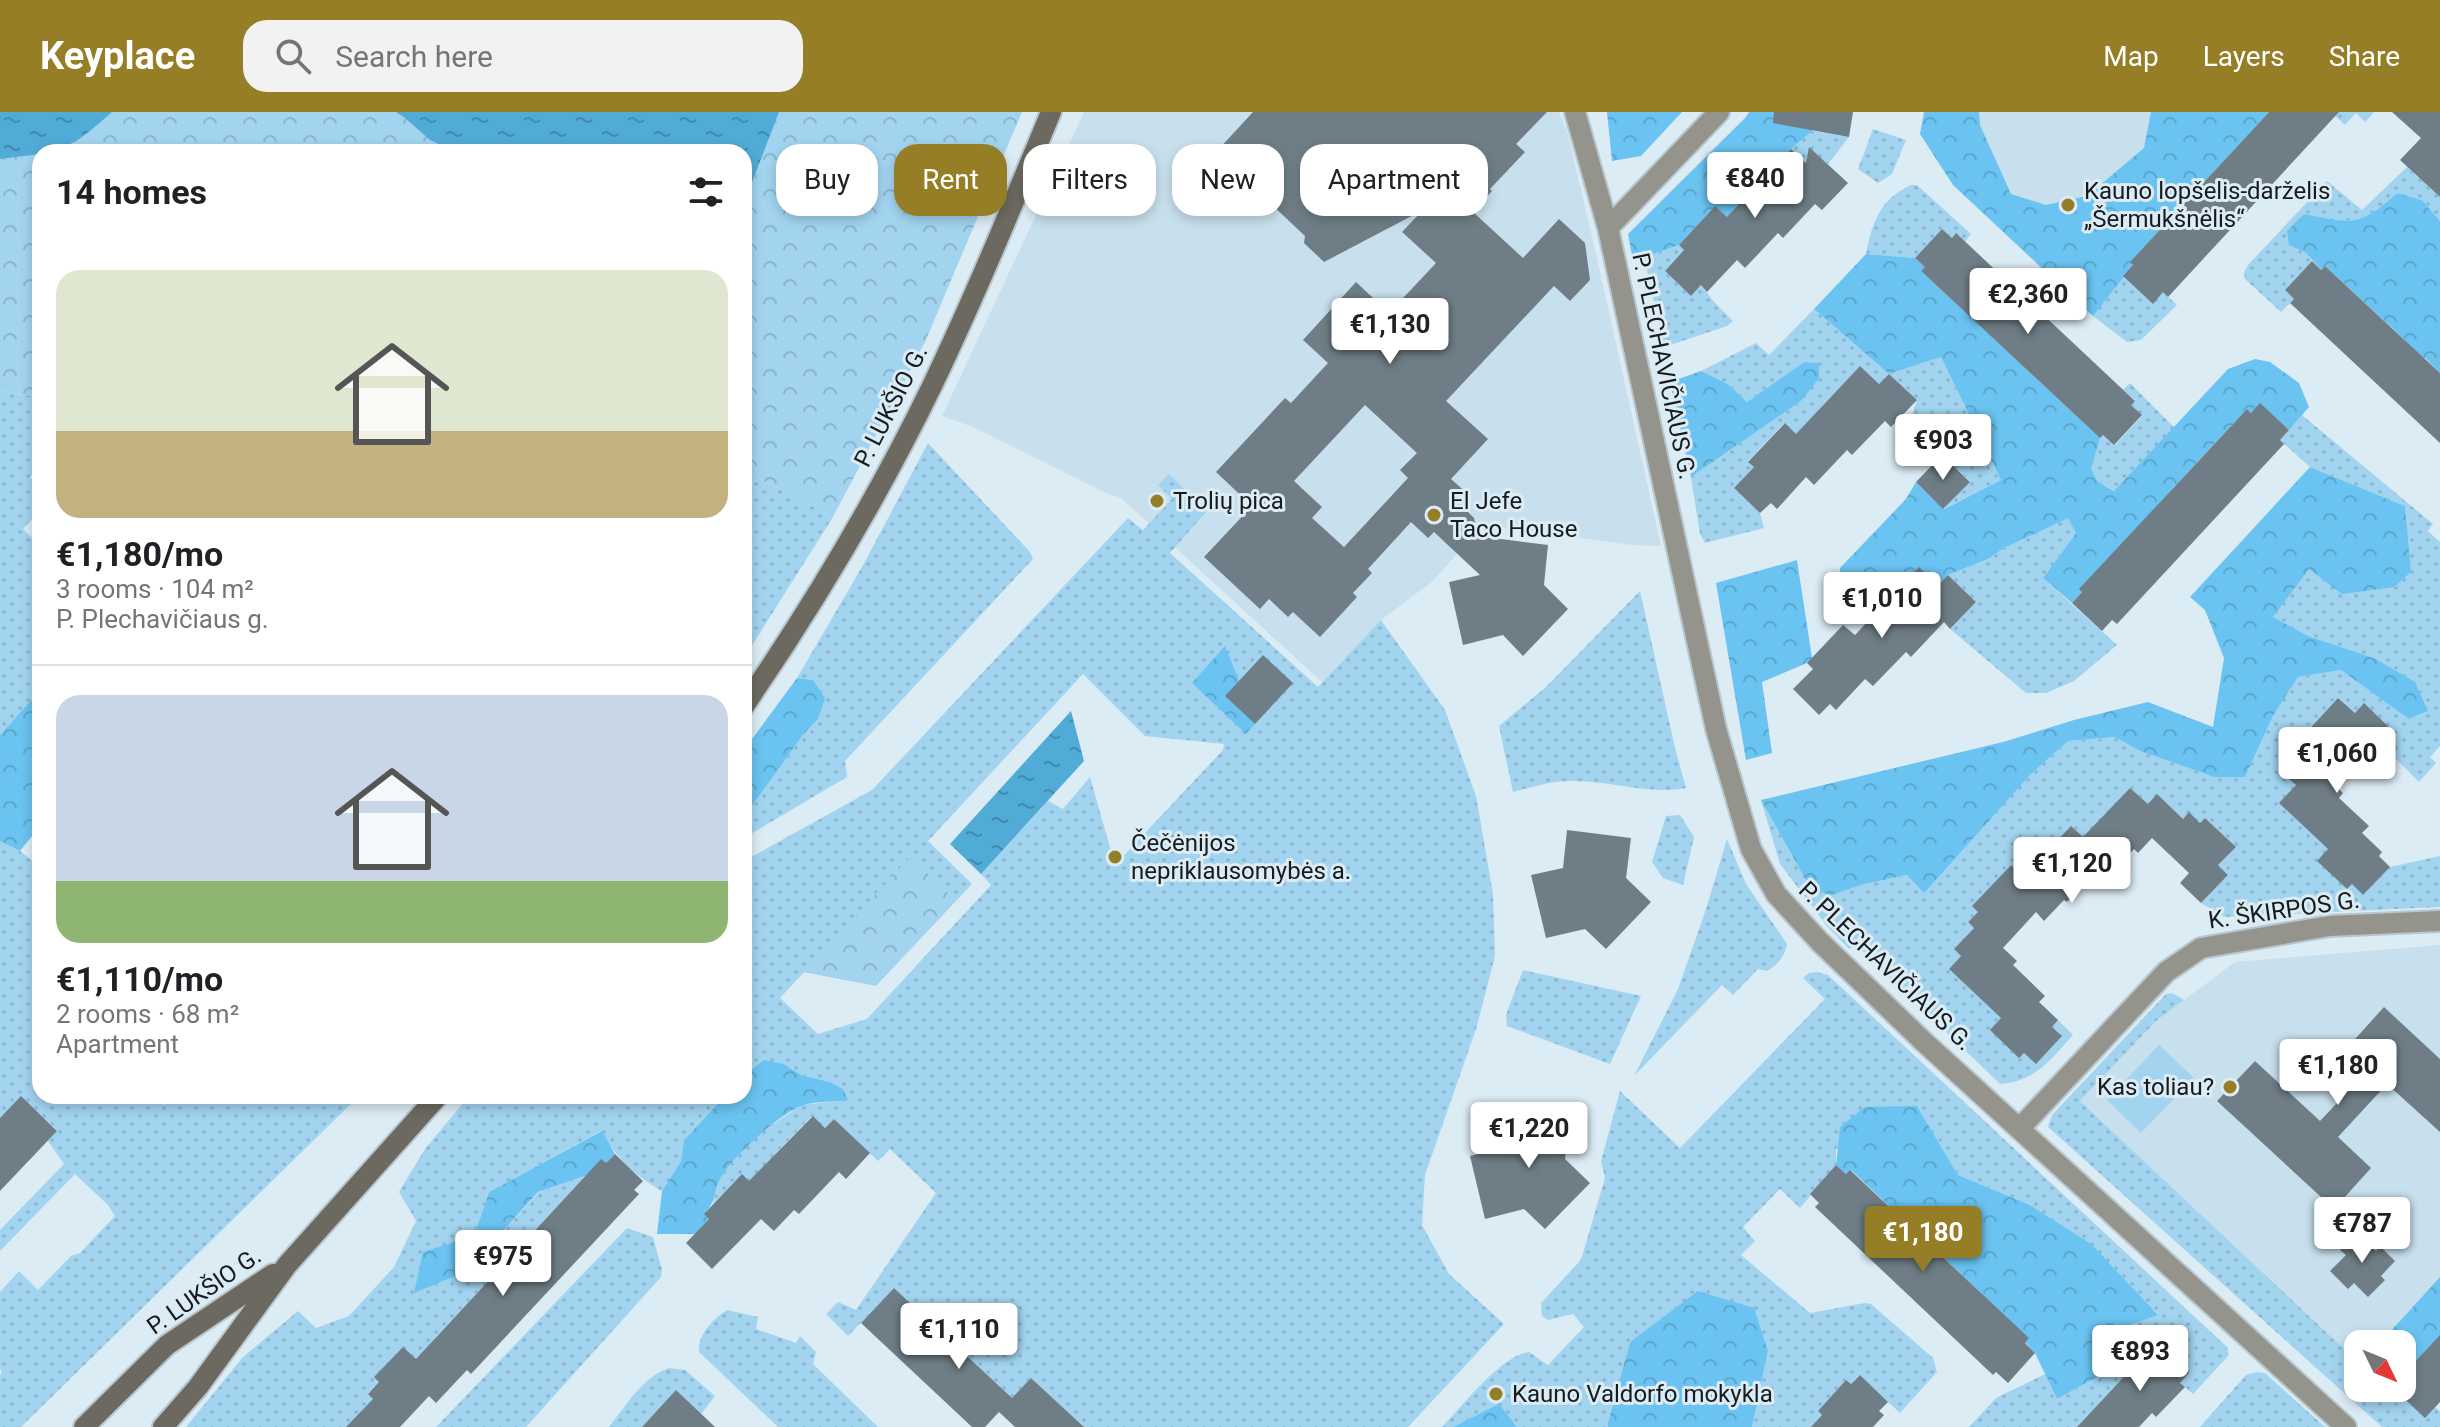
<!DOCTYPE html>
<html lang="en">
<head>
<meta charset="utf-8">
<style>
	body { margin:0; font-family:Roboto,sans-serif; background:#f2f2f2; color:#202124; height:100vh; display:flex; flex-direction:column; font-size:30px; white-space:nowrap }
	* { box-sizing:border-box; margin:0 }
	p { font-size:26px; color:#757577 }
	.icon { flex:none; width:44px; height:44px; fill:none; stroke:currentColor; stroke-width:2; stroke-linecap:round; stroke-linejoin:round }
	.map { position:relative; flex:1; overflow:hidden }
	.drawer { position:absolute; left:32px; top:32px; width:720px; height:960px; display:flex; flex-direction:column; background:#fff; border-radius:24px; box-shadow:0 4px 12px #0003 }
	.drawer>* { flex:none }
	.hud { position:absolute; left:776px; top:32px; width:760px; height:72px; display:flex; gap:16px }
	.needle { width:52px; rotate:133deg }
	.fabs { position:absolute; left:2344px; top:1218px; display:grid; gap:16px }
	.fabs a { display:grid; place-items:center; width:72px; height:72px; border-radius:16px; background:#fff; box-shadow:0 4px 12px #0003; font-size:40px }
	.price { position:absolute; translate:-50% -68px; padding:0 18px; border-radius:8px; background:#fff; color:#222; font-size:26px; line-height:52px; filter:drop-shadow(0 2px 4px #0008) }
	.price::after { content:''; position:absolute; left:50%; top:48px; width:24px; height:18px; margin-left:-12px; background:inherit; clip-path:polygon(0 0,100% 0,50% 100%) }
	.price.on { background:#967e26; color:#fff }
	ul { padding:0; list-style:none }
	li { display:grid; align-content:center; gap:16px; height:424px; padding:0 24px }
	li+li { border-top:2px solid #e0e0e0 }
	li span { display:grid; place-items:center; height:248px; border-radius:24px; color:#555 }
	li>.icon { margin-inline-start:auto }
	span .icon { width:144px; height:144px; fill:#fffc; stroke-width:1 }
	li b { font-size:34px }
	h2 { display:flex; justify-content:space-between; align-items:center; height:96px; padding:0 24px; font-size:34px }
	.pill { padding:0 28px; border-radius:24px; background:#fff; box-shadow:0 4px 12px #0003; font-size:28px; line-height:72px }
	.pill.on { background:#967e26; color:#fff }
	header { display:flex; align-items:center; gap:48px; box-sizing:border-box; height:112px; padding:0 40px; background:#967e26; color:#fff }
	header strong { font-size:38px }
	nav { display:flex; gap:44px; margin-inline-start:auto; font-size:28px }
	.search { width:560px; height:72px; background:#f2f2f2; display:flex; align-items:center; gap:20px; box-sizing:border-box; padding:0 28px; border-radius:24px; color:#757577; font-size:30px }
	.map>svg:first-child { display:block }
</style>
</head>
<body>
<header>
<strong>Keyplace</strong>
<div class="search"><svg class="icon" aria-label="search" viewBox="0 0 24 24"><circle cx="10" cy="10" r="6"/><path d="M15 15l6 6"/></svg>Search here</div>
<nav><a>Map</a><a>Layers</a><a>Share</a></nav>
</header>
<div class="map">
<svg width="2440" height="1315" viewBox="0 0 2440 1315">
	<defs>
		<pattern id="grass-dots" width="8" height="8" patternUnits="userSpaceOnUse" patternTransform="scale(2)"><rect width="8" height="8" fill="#a2d4f0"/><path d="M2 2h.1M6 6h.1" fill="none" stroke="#8bb5cd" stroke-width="1.8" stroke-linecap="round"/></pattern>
		<pattern id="forest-crowns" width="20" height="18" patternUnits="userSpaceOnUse" patternTransform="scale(2)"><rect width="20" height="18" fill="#6ac3f1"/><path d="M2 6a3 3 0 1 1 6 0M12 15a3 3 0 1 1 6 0" fill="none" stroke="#5ba7ce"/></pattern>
		<pattern id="park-crowns" width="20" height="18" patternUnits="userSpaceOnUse" patternTransform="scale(2)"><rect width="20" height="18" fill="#a2d4f0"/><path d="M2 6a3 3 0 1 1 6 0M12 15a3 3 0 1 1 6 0" fill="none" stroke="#8bb5cd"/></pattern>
		<pattern id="water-ripples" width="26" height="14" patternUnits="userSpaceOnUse" patternTransform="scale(2)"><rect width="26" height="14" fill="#51abd7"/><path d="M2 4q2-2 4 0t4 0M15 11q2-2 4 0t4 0" fill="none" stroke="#428aae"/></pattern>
	</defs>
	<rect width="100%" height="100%" fill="#dcecf5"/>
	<!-- built -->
	<path fill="#c8e0ed" d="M1084,0H1559L1568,22L1596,142L1661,434L1632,433L1483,413L1433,469L1381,508L1323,571L1121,386L1104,380L973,315L942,304Z
		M1938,0H2222L2073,159Z
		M2440,833V1165L2379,1232H2358V1250L2080,989L2156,909L2235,850Z"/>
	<!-- grass -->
	<path fill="url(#grass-dots)" fill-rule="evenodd" d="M2331,0H2374L2365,10L2356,1L2345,13Z
		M1873,17L1906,28L1892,62L1878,71L1858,57Z
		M1812,19L1849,25L1828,52L1819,45L1810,54L1791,37Z
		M2407,55L2440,85V109L2422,88L2397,81C2359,115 2352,112 2304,103L2305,140L2312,149L2285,178L2294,187L2281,200L2245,167L2244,160L2248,153L2327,69L2362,98Z
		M1911,73H1917L1971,122L1965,130L1956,122L1952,126L1942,117L1915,146L1866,142C1872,111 1880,87 1911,73Z
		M1679,133L1684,138L1665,159L1691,184L1701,173L1715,191L1733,209L1727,214L1664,235L1644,145Z
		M2123,164L2153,191L2163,180L2177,193L2141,228L2127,230L2093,204Z
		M1814,197L1889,262L1941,245L2001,368L1943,397L1970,369L1942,343L1947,336L1912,303L1917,288L1889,262L1879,272L1860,254L1824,292L1802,328L1784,311L1748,349L1754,355L1734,376L1760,401L1764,416L1705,431L1700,422L1691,365L1801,289L1819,251L1804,250L1747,290L1728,272L1701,259L1756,231L1769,243Z
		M2130,271L2174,315L2115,379L2098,370L2090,356L2100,326L2103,323L2115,333L2142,304L2131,293L2135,288L2123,278Z
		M0,279L40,285V354L30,365L40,375V399L23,417L40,434V578L0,623Z
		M2302,303L2433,412L2428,419L2440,430V634L2430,645L2436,651L2419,670L2381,632L2393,619L2363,592L2355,601L2338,586L2302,625L2313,635L2287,663L2296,673L2280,691L2310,720L2334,731L2318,749L2347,777L2352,772L2363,783L2390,755L2440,744V795L2224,805L2201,791L2228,763L2218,753L2236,735L2205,706L2200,711L2189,701L2183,707L2157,683L2148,692L2130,676L2102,706L2108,713L2029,769L2011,753L1973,794L1978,800L1968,810L1974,816L1954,837L1961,844L1949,857L1980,886L2007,901L2019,945L2024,941L2036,951L2062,924L2052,915L2058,908L2073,923C2051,947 2035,970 2000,972L1856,833L1849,837L1827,814L1780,752L1761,688L1807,770L1829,784L1861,773L1908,763L2029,664L2068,629L2115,625L2140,639L2214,665H2245L2273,604L2298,565L2341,558L2410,607L2428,599L2374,546L2308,524L2272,505L2309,457L2393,475L2410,461L2405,394L2310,355L2280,328Z
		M928,331L1030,440L1033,447L845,649L847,665L744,726V705L803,623L818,607L813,568L797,566L862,455Z
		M1169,362L1207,399L1170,441L1318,575L1381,508L1445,598L1476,684L1493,782L1495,844L1476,917L1425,1063L1422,1113L1449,1162L1504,1212L1408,1315H1084L1031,1266L1012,1286L894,1176L848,1224L826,1202L838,1190L856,1198L936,1081L890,1037L878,1049L834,1007L825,1016L812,1004L774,1043L754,1074L742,1063L713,1092L720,1065L744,1036L767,1016L802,993L847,988L830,970L801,963L784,952L750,956L744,963V749L872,678L1128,406L1143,418L1172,387L1158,373ZM1083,562L1145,624L1224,632L1223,638L1115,753L1090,665L1063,697L1048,689L981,762L991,773L867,907L818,922L780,886L910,746L956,789L972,772L928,729Z
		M760,367L833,405L744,546V374Z
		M2068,405L2076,421L2043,466L2117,533L2074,569L2046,581H2026L1950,517L1976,490L1948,463L1988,447L2004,436Z
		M1640,479L1675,636L1686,676C1646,683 1613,669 1574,669C1553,668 1533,675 1513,680L1499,614L1546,575Z
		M1680,703L1694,725L1683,773L1663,766L1652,750L1666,704Z
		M1727,727L1746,772L1787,832C1785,844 1778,853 1767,859L1758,857L1733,883L1722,873L1634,964L1678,877L1706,797Z
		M0,729L20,739L40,755V984H147L163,993L178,987L180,984H359L21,1315H0V1263L2,1260L0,1257V1180L19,1159L38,1178L71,1144L80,1141L115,1104L108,1093L75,1062L0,1139V1118L64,1052L48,1029L57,1018L21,985L0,1006Z
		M1523,858L1641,884L1610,952L1507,914L1506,903Z
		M1817,860L1828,863L2227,1235L2229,1243L2193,1282L2180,1271L2189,1261L2160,1235L2152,1244L2147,1240L2077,1315H1969L1996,1286L2045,1262L2057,1287L2099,1264L2119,1216L2158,1202L2028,1092L1958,1063L1917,994L1836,1037V1053L1800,1096L1780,1077L1743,1115L1755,1129L1741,1143L1810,1201L1865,1191L1871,1192L1933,1246L1937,1260L1900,1301L1859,1263L1851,1272L1846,1269L1818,1299L1822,1303L1811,1315H1752L1768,1239L1630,1230L1608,1309V1315H1517L1499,1293L1453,1315H1442C1463,1294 1500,1244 1529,1240L1548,1253L1584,1215L1573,1202L1548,1208L1542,1204L1541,1191L1581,1148L1605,1066L1601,1049L1620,979L1680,1036L1825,887L1803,866L1809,861Z
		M2172,881L2184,888L2156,909L2080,989L2358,1250V1276H2392L2425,1305L2435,1295L2440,1299V1315H2382L2048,1015L2052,1003L2166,882Z
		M469,984H725L684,1028L681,1049L662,1079C634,1063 617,1046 601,1019L489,1080L474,1124L467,1159L539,1080L585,1064L434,1227L419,1251L379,1270L368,1281L373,1287L354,1315H186L243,1245L298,1199L316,1216L349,1204L394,1155L416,1109L399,1080L425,1037Z
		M627,1116L653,1125L662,1158L661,1165L526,1315H436Z
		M727,1198L758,1205L756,1217L796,1231L800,1224L816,1240L813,1252L878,1315H778L699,1240C698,1222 713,1207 727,1198Z
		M669,1256L685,1258L715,1284L701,1302L676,1279L642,1315H609C626,1294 642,1265 669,1256Z
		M2257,1260L2265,1261L2325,1315H2200L2246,1263Z"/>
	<!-- forest -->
	<path fill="url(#forest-crowns)" d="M1607,0H1682L1641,44L1612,49Z
		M1749,0H1816L1812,19L1791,37L1755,75L1732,110L1715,94L1679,133L1633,149L1628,122L1746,5Z
		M1924,0H1979L1980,13L2011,82L2046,93L2087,84L2144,36L2151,0H2269L2131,149L2133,153L2093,204L1953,73L1920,22Z
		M2397,81L2422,88L2440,109V261L2425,246L2420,250L2404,227L2325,154L2321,158L2305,140L2289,133L2287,119L2304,102C2352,112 2359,115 2397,81Z
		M1866,142L1915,146L1925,155L1921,159L2100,326L2091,357L2098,370L2114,379L2228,257L2255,247L2270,250L2299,271L2309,295L2289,318L2260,292L2251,301L2247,297L2173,376L2072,491L2043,466L2076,421L2068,406L2004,436L1988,447L1948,463L1938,473L1882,494L1852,492L1841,478L1840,456L1906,387L1916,370L1944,397L2001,368L1941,245L1889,262L1814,197Z
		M1804,250L1819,251V266L1801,289L1691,365L1670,270L1701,259L1728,272L1747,290Z
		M2310,355L2405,394L2411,460L2394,475L2342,482L2309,457L2273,505L2308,524L2374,546L2415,570L2428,599L2409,607L2341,558L2298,565L2273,604L2245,665H2214L2140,639L2115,625L2068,629L2029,664L1924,781L1907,763L1861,773L1829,784L1807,770L1761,688L2003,630L2074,608L2148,590L2213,615L2224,546L2205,498L2190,485Z
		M1797,448L1812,546L1807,551L1762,570L1772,641L1746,648L1716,471Z
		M1225,534L1239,569L1226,584L1255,612L1246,622L1192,571Z
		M797,566L813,568L825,586L818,607L803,623L744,705V638Z
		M40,578V714L20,739L0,729V623Z
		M764,948L784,952L801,963L830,970L843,977L848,988C834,990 817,989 804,993C781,1000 736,1042 723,1062C713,1076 719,1086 705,1101L709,1107L695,1122H657L662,1079L681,1049L684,1028L725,984H744V963Z
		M1917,994L1958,1063L2028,1092L2091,1132L2158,1203L2120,1216L2099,1264L2057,1287L2035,1241L1979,1179L1851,1058L1846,1062L1836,1053L1840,1015L1865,995Z
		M602,1019L615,1042L606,1051L585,1064L538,1080L467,1159L414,1181L423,1140L474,1124L489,1080Z
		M2440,1165V1232L2403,1264L2406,1267L2402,1271V1232H2379Z
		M1698,1179L1754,1196L1768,1239L1752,1315H1608V1310L1630,1230Z
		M1499,1292L1517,1315H1453Z"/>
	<!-- park -->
	<path fill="url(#park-crowns)" d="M0,0H1022L925,230L833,405L760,367L744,374V40H40V285L0,279Z
		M910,745L956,789L876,874L803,860Z"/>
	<!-- pitch -->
	<path fill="#a2d4f0" d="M2159,933L2194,966L2141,1021L2107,988Z"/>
	<!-- water -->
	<path fill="url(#water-ripples)" d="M0,0H112C91,18 70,40 40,40V42L0,47Z
		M396,0H779L744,91V40H455L430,28L405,6Z
		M1071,599L1084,649L981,762L950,732Z"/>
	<!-- building -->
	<path fill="#6f7e86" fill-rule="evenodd" d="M1253,0H1547L1516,32L1525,40L1490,77L1492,79L1473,100L1523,146L1559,107L1585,131L1590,168L1570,189L1554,174L1446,289L1488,327L1451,367L1469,383L1460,392L1474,406L1478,424L1548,433L1544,473L1568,497L1523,544L1503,523L1463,533L1449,470L1480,463L1434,420L1428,426L1411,410L1368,457L1372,461L1353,481L1357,485L1320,525L1293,500L1288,505L1269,487L1260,497L1204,445L1252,394L1216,360L1285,286L1291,291L1328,251L1303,228L1356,170L1389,201L1436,151L1402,120L1423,98L1324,150L1304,131L1305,124L1216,40ZM1365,293L1417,341L1400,358L1408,366L1344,435L1312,406L1322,395L1294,369Z
		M1774,0H1853L1849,25L1773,11Z
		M2269,0H2339L2168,185L2163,180L2153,192L2123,164L2133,153L2130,150Z
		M2392,0H2440V85L2400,48L2421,26Z
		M1809,35L1848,71L1822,98L1815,92L1783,126L1778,121L1745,156L1737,148L1707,180L1701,173L1691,184L1665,159L1684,138L1679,133L1715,94L1727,105L1791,37L1806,51Z
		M1942,117L1952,126L1956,121L2135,289L2131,293L2142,303L2114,333L2103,323L2100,326L1921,159L1925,155L1915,146Z
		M2312,149L2321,158L2325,154L2440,261V331L2290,191L2294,187L2285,178Z
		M1860,254L1879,272L1889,262L1917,288L1891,315L1885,309L1852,343L1847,338L1814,373L1806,365L1777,397L1771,391L1760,401L1734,376L1754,355L1748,350L1785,311L1796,322Z
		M2260,291L2289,318L2280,328L2284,332L2117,512L2112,508L2102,519L2072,491L2082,480L2079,477L2247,297L2251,301Z
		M1942,343L1970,370L1943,397L1916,370Z
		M1919,455L1938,473L1948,463L1976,490L1950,517L1944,510L1911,545L1906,540L1873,574L1865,567L1836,598L1830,592L1819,603L1793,577L1813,557L1807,551L1843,513L1855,523Z
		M1263,543L1293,571L1255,612L1225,584Z
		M2338,586L2355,601L2364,591L2393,619L2373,640L2362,629L2327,666L2343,681L2339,686L2369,714L2362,721L2382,740L2379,744L2390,755L2363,783L2352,772L2347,777L2317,749L2328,737L2279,691L2296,673L2286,664L2313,635L2302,625Z
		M2130,676L2148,692L2157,682L2183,707L2189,700L2200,711L2205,706L2236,735L2218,753L2228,763L2201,791L2180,771L2189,761L2152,726L2138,741L2134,737L2103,769L2095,761L2067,790L2064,788L2044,809L2036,800L2003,836L2017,849L2013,853L2045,884L2039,890L2058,908L2052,915L2062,924L2036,952L2024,941L2019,946L1990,918L2001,906L1949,857L1961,844L1954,837L1974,816L1968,810L1978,800L1972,794L2011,753L2023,764L2071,714L2083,725Z
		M1567,718L1631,726L1626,766L1651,790L1606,837L1585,817L1546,826L1531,763L1563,756Z
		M2384,895L2440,947V1020L2387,972L2338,1025L2371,1056L2334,1097L2217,989L2255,949L2320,1009L2369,957L2347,936Z
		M21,984L57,1019L0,1079V1006Z
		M1506,999L1570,1006L1565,1047L1590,1071L1545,1117L1524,1097L1485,1107L1470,1044L1502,1036Z
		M813,1004L825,1016L834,1007L870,1041L846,1067L839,1060L799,1102L794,1098L774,1119L761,1107L712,1157L686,1131L709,1107L704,1102L742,1062L749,1069Z
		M615,1042L643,1069L634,1078L639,1082L471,1262L467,1258L436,1291L429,1284L400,1315H346L373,1287L368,1282L379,1270L374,1265L403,1235L416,1247L601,1047L606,1051Z
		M1836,1053L1846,1062L1850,1058L2029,1226L2025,1231L2035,1241L2008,1271L1996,1260L1993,1263L1815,1095L1819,1091L1810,1082Z
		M2357,1120L2376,1139L2380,1134L2395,1149L2381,1164L2385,1168L2368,1185L2354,1171L2348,1177L2330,1159L2346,1143L2340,1138Z
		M894,1176L1012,1286L1031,1266L1084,1315H1015L999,1300L985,1315H972L861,1211Z
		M2440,1223V1290L2425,1306L2395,1278L2402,1276V1271L2406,1267L2402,1264Z
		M2160,1234L2189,1261L2180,1271L2185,1275L2156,1305L2152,1301L2139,1315H2077L2147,1240L2152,1244Z
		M1860,1263L1888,1290L1879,1299L1884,1303L1873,1315H1811L1822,1303L1818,1299L1846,1268L1851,1272Z
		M676,1278L715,1315H642Z"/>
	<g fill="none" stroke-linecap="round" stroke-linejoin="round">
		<defs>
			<path id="minor" d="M1575,0L1608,116L1716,617L1751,737L1776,782L1820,830L1924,930L2346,1315
				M1608,116L1719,0
				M2019,1017L2166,860L2201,836L2329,814L2440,809"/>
			<path id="secondary" d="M744,594C814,492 878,385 932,274C975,184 1013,92 1051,0
				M84,1315L167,1233L273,1162
				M163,1315L198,1275L287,1153L438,984"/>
		</defs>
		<!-- minor casing -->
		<use href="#minor" stroke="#b8c6ce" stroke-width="24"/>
		<!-- secondary casing -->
		<use href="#secondary" stroke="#b8c6ce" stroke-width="24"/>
		<!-- minor -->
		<use href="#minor" stroke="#94938c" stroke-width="20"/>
		<!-- secondary -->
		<use href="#secondary" stroke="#6c6960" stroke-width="20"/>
	</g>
	<!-- markers -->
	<g fill="#967e26" stroke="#dcecf5" stroke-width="3">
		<circle cx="2068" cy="93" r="8"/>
		<circle cx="1157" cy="389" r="8"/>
		<circle cx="1434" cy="403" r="8"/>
		<circle cx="1115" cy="745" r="8"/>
		<circle cx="2230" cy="975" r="8"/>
		<circle cx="1496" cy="1282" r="8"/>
	</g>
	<g text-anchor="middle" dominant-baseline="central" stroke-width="6" stroke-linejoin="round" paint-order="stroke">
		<!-- poi labels -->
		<g font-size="24" fill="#161b1f" stroke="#dcecf5" text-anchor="start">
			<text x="2084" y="79">Kauno lopšelis-darželis<tspan x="2084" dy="28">„Šermukšnėlis“</tspan></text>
			<text x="1173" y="389">Trolių pica</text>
			<text x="1450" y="389">El Jefe<tspan x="1450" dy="28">Taco House</tspan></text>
			<text x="1131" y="731">Čečėnijos<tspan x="1131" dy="28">nepriklausomybės a.</tspan></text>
			<text x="2214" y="975" text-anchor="end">Kas toliau?</text>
			<text x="1512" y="1282">Kauno Valdorfo mokykla</text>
		</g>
		<!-- street labels -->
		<g font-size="24" fill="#161b1f" stroke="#dcecf5">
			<text transform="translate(1664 254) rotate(78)">P. PLECHAVIČIAUS G.</text>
			<text transform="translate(891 294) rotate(-63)">P. LUKŠIO G.</text>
			<text transform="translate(2284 798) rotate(-8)">K. ŠKIRPOS G.</text>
			<text transform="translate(1886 854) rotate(44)">P. PLECHAVIČIAUS G.</text>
			<text transform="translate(204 1179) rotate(-35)">P. LUKŠIO G.</text>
		</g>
	</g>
</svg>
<div class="fabs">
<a><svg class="needle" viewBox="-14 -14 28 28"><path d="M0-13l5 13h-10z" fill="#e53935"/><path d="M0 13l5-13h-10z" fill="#757577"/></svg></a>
</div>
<b class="price" style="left:1755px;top:108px">€840</b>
<b class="price" style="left:2028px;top:224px">€2,360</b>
<b class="price" style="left:1390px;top:254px">€1,130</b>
<b class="price" style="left:1943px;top:370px">€903</b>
<b class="price" style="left:1882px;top:528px">€1,010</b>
<b class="price" style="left:2337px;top:683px">€1,060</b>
<b class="price" style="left:2072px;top:793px">€1,120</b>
<b class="price" style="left:2338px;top:995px">€1,180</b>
<b class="price" style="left:1529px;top:1058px">€1,220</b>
<b class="price" style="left:2362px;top:1153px">€787</b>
<b class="price on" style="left:1923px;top:1162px">€1,180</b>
<b class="price" style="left:503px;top:1186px">€975</b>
<b class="price" style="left:959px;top:1259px">€1,110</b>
<b class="price" style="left:2140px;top:1281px">€893</b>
<div class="hud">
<a class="pill">Buy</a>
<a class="pill on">Rent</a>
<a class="pill">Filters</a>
<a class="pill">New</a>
<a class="pill">Apartment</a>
</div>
<section class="drawer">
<h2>14 homes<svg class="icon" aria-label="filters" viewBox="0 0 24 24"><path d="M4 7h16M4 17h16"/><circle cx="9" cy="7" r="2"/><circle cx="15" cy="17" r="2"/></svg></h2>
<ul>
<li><span style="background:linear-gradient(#dfe7d0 65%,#c2b280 0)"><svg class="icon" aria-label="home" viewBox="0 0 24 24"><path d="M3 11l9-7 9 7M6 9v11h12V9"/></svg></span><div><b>€1,180/mo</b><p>3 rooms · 104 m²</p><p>P. Plechavičiaus g.</p></div></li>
<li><span style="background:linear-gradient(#c9d6e8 75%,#8fb573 0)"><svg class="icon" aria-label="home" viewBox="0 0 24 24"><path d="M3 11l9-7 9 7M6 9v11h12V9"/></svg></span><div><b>€1,110/mo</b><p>2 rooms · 68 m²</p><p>Apartment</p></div></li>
</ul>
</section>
</div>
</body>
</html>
